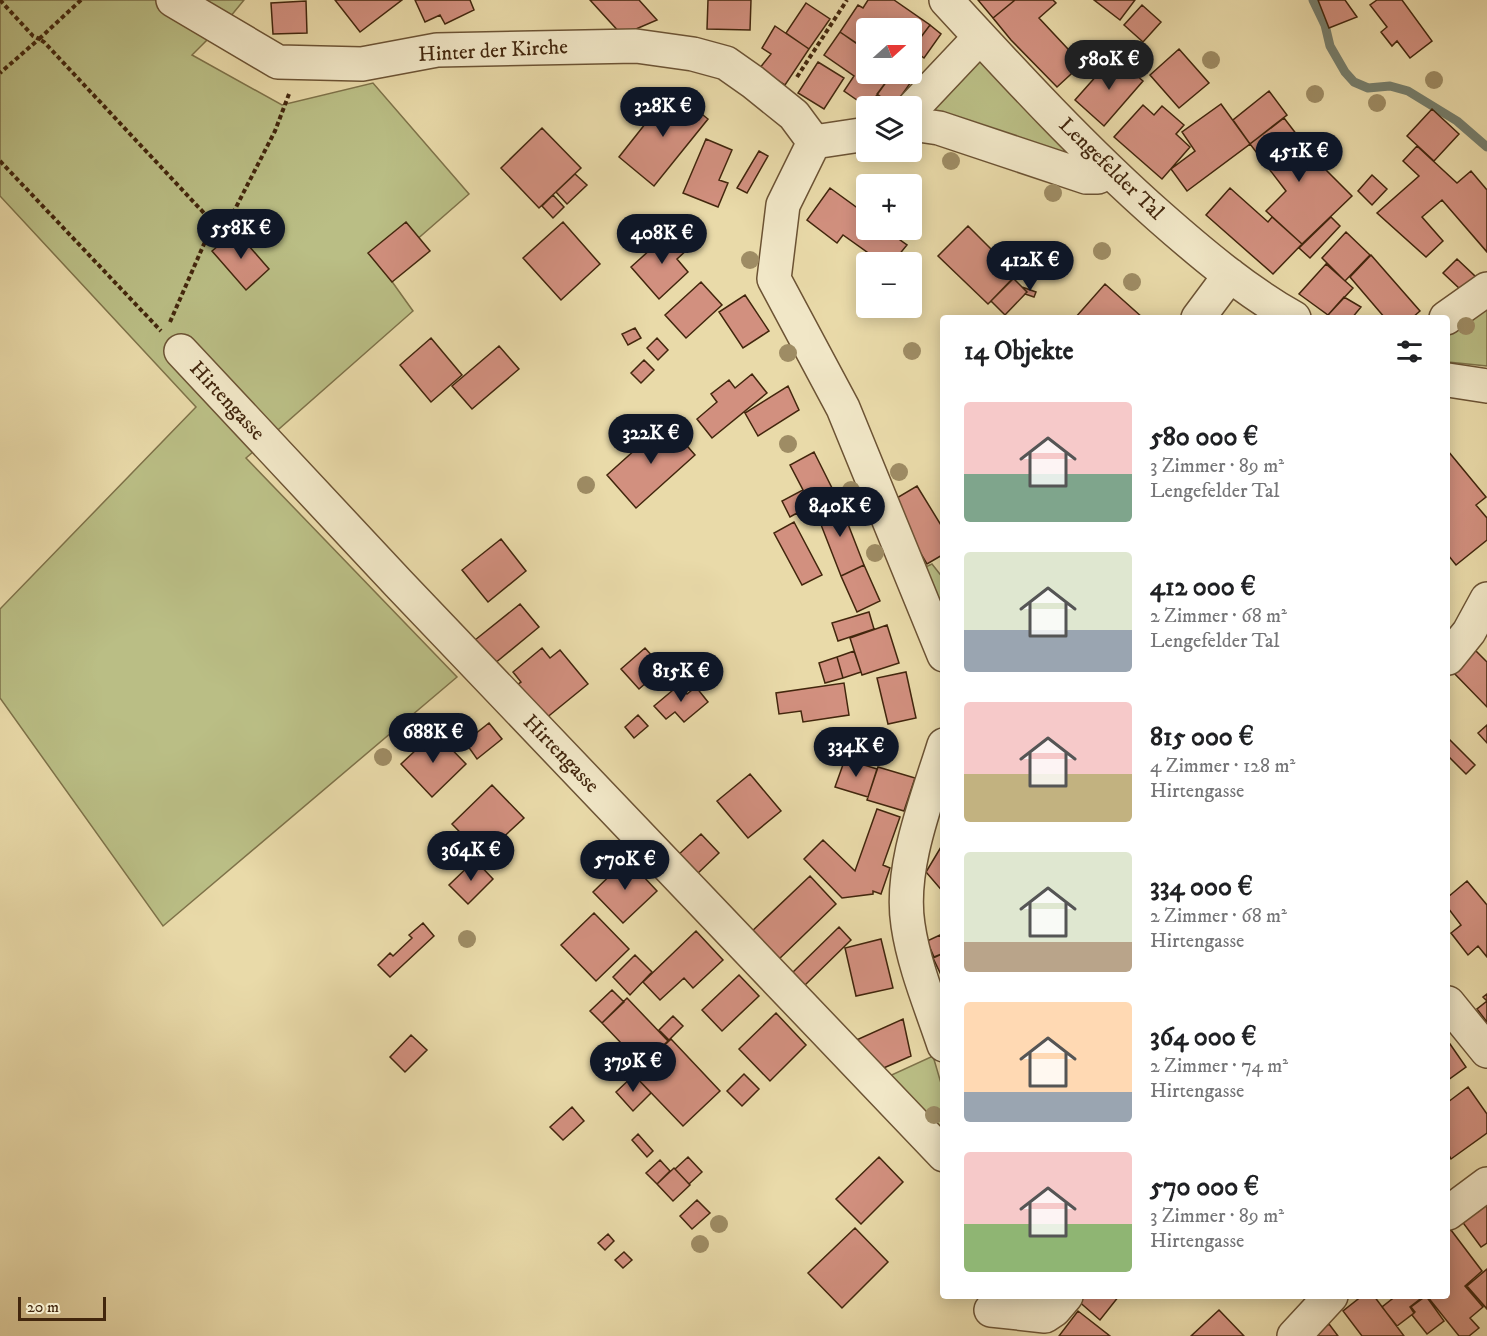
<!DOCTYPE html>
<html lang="de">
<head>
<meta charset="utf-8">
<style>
	body { margin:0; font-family:"IM FELL DW Pica",serif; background:#f2f2f2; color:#202124; height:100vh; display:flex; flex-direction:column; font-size:22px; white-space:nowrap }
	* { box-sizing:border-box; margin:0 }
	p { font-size:20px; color:#757577 }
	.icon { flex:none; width:33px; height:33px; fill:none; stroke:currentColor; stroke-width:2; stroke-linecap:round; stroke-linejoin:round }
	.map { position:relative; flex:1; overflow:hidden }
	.drawer { position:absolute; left:940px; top:315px; width:510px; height:984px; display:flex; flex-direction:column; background:#fff; border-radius:6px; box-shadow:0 3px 15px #0003 }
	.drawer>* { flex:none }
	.needle { width:39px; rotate:69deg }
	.tools { position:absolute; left:856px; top:18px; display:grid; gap:12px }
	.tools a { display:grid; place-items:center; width:66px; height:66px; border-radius:6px; background:#fff; box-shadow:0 3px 15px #0003; font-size:30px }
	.scale { position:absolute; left:18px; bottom:15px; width:88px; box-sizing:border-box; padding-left:6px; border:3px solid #42260d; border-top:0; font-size:16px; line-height:21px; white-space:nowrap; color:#42260d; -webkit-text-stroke:4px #f1e7c7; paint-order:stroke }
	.price { position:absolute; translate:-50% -51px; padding:0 14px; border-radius:21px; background:#111827; color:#fff; font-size:20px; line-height:39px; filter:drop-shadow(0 2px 3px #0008) }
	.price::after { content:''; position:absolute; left:50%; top:36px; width:18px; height:14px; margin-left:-9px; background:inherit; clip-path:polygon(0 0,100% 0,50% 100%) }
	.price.selected { background:#222; color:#fff }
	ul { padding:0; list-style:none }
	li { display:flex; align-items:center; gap:18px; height:150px; padding:0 24px }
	li span { display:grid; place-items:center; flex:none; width:168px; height:120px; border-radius:6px; color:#555 }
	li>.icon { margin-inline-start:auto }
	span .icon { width:72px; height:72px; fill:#fffc; stroke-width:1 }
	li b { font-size:26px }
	h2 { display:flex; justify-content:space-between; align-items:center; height:72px; padding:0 24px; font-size:26px }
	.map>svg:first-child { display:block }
</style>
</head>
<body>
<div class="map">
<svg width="1487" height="1336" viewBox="0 0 1487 1336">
	<rect width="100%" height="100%" fill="#e9daa9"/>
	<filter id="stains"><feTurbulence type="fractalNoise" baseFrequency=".00333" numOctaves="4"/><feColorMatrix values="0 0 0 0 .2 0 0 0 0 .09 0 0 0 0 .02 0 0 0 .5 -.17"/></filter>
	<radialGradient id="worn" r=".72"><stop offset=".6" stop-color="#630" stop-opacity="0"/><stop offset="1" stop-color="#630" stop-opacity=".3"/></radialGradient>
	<!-- green -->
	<path fill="#babe85" stroke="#7e7249" stroke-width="1.5" d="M0,0H244L230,17L192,55L282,105L373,83L469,194L383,269L413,311L246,458L457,677L163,926L0,698V609L196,407L0,196Z
		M978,59L1076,156L935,119L931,106Z
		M1487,308V366L1448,362V333Z
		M932,564L943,578V629L919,570Z
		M933,1056L943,1090V1140L885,1078Z"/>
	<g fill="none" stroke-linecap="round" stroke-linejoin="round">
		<!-- stream -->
		<path stroke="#767f6e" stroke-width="9" d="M1313,0L1325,25L1330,46L1345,72L1354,82L1368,88L1390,86L1408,91L1457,121L1487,147"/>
	</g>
	<!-- building -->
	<path fill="#d2907f" stroke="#42260d" stroke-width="1.5" d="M335,0H402L360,32Z
		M415,0H470L474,10L445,24L440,15L425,22Z
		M590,0H639L657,20L622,35Z
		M708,0H751L750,30L707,29Z
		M868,0H894L930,25L912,49V28H883L876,23L873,28H867V37L861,46L840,32L858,5L863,8Z
		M978,0H1015L993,18Z
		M1015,0H1053L1056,3L1039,18L1082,64L1057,87L1011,40L993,18Z
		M1094,0H1135L1120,20Z
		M1318,0H1345L1357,17L1329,28Z
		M1377,0H1402L1432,41L1410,58L1397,41L1392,46L1381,32L1387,27L1370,5Z
		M306,1L307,33L273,34L271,3Z
		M806,3L830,19L809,49L786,33Z
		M1142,5L1161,22L1143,42L1124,25Z
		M930,25L941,34L924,58L912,49Z
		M775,26L809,49L785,85L759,69L771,54L762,48Z
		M840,32L867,51V74H892L869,106L867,107L844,91L854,76L824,55Z
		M1179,49L1209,83L1179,108L1150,75Z
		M1114,56L1143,81L1104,126L1075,100Z
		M818,62L844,78L824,109L798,93Z
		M892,74H899L911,82L894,106L877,94Z
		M672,90L708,119L654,186L619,157Z
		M1269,91L1287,115L1250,144L1233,120Z
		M1221,104L1250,144L1187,191L1171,169L1195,151L1182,132Z
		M1143,105L1154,115L1162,106L1184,125L1176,134L1190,147L1162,179L1114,137Z
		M1432,109L1459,134L1434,161L1407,136Z
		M1284,118L1317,161L1352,196L1302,244L1266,211L1286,191L1250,144Z
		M542,128L581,168L539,208L501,168Z
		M706,139L732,150L719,180L728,183L718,207L683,193Z
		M1417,146L1457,183L1471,171L1487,190V252L1442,200L1422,217L1443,241L1426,257L1377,213L1419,176L1403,161Z
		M759,151L768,156L747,193L737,188Z
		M575,174L587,185L567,204L556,192Z
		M1372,175L1387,189L1372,205L1358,191Z
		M830,188L867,215V230H886L907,245L893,262H881L843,235L837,243L807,220Z
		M1230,188L1268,222L1272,217L1302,244L1273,274L1206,215Z
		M553,195L564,207L553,218L542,206Z
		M1331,217L1340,226L1310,258L1299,248Z
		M406,222L430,251L392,282L368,253Z
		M563,222L600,264L561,300L523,258Z
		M968,226L1017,275L988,304L938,256Z
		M672,230L689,248L677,259L688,272L659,299L631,267Z
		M236,231L269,269L246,290L212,251Z
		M1346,232L1370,255L1345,281L1322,258Z
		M1371,255L1420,311L1412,318H1385L1350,277Z
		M1457,259L1476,277L1460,289L1443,273Z
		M1326,264L1353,288L1328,315L1299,294Z
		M1013,278L1027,292L1005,315L991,301Z
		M701,282L722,305L686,338L665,315Z
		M1105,284L1143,318H1075Z
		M1022,287L1036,292L1034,297L1025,294L1027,292Z
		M745,295L769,331L743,348L719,312Z
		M1344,297L1361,307L1352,318H1334L1328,315Z
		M635,328L641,338L628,345L622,334Z
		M431,338L462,375L431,402L400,365Z
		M657,338L668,350L658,360L647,348Z
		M499,346L519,369L472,409L452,386Z
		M644,360L654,370L641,383L631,373Z
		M752,374L767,393L712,438L697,419L717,402L711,394L729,380L735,388Z
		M788,386L799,410L758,436L745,413Z
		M666,422L695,455L636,508L607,475Z
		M1448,451L1486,497L1476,505L1487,518V540L1456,565L1448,555Z
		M814,452L837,498L800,517L797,513L790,517L782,501L803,490L790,465Z
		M917,486L944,530V554L927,564L890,502Z
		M839,501L864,565L841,576L816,512Z
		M794,522L822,575L802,585L774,533Z
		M501,539L526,571L488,602L462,570Z
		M864,565L880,601L857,612L841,576Z
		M520,604L539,627L494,664L475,640Z
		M869,612L874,629L838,641L832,623Z
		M887,625L899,663L862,675L850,638Z
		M542,648L550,658L560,650L588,684L545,719L517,685L521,682L513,672Z
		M645,648L663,668L639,689L621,669Z
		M1475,650L1487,662V707L1452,671Z
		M854,651L861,672L843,678L837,657Z
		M837,657L843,678L825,683L819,663Z
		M906,672L916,718L888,724L877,678Z
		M844,683L849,715L803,722L801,711L779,714L776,693Z
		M679,685L687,694L696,687L708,702L684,722L675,712L666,719L654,706Z
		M638,715L648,726L634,738L625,727Z
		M489,723L502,739L477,759L465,742Z
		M1487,725V743L1478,733Z
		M435,732L466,764L432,797L401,764Z
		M1448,738L1475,765L1466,774L1448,756Z
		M845,759L877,769L868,797L835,787Z
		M878,767L915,778L904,811L867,800Z
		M750,774L781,811L748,838L717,801Z
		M492,785L524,818L483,856L452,824Z
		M877,809L900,817L883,865L890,868L881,894L873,891V894L842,898L804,859L823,840L855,871Z
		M701,834L719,853L696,875L677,856Z
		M944,842V893L926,872Z
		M627,859L657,891L623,923L593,892Z
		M475,860L493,879L468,904L449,885Z
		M810,876L836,904L776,962L749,934Z
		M1467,881L1487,905V957L1478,946L1468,955L1451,933L1461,925L1448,908V897Z
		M594,913L629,949L596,981L561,945Z
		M423,923L434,936L390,977L378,965L390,953L393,956L412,938L409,935Z
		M839,927L851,940L803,987L791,974Z
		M696,931L723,960L693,988L684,978L660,1000L643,982Z
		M940,935L944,941V953L934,957L927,941Z
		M881,939L893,988L856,996L845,948Z
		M944,953V981L933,958Z
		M635,955L652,972L630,995L613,977Z
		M739,975L759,996L722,1031L702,1010Z
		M612,990L624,1002L602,1023L590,1011Z
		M1487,994V1022L1477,1009L1487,1001L1483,997Z
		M627,998L668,1041L642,1065L602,1023Z
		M776,1013L806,1045L770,1081L739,1049Z
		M673,1016L683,1026L669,1040L659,1030Z
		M903,1019L911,1056L879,1070L852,1042Z
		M411,1035L427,1050L405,1072L390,1057Z
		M671,1039L720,1091L683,1126L634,1075Z
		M1450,1044L1466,1067L1448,1080V1045Z
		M744,1074L759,1089L742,1106L727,1091Z
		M634,1075L651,1093L633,1111L616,1092Z
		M1468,1087L1487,1114V1133L1451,1159L1448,1153V1102Z
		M572,1107L584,1121L563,1140L550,1127Z
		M638,1134L653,1151L647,1157L632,1140Z
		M688,1157L702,1172L689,1184L675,1169Z
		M879,1157L903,1182L861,1224L836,1199Z
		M660,1160L670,1171L657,1184L646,1173Z
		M674,1168L690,1185L673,1201L657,1184Z
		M697,1200L710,1213L692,1229L680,1216Z
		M1487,1203V1243L1481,1247L1461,1220Z
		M855,1228L888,1262L842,1308L808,1273Z
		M1451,1230L1482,1271L1465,1286L1483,1307L1470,1318L1479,1328L1469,1336H1459L1427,1296H1448V1232Z
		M608,1234L614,1241L605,1250L598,1243Z
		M624,1252L632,1260L623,1268L615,1260Z
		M1487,1269V1309L1467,1286Z
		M1079,1296H1119L1100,1320L1076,1299Z
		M1362,1296H1374L1404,1336H1362L1343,1311Z
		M1396,1296H1424L1410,1307L1414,1313L1397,1326L1382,1307Z
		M1426,1296L1444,1321L1427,1334L1412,1315L1415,1312L1411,1307Z
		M1219,1310L1244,1336H1191Z
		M1078,1311L1110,1336H1059Z
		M1329,1324L1338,1336H1313Z"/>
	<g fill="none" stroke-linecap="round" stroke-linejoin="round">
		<defs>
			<path id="minor" d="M173,0L278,62L362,64L437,50L636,46L693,54L726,63L753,82L794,115L814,142L867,134
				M946,0C1015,75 1084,150 1160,217C1202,254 1246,291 1294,318
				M912,109L980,37
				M912,124L939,128L1086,177H1098L1110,171
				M814,142L783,205L774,279L843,408L944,655
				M1198,318L1230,275
				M1446,318L1487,289
				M181,351L399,584L944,1155
				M1448,380L1487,386
				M1448,658L1469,632L1487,599
				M944,745C927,800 899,868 908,925C914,966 931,1006 944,1045
				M1448,1003L1487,1051
				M1448,1213L1487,1184
				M991,1310L1045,1316L1054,1310L1066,1296
				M1294,1336L1331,1296"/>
		</defs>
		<!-- minor casing -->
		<use href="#minor" stroke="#6c5334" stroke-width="36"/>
		<!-- path -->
		<path stroke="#42260d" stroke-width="4" stroke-dasharray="4.5 3" stroke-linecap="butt" d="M0,0L33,36L39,39L0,73
			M81,0L39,39L44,42L218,228
			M797,77L847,0
			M0,161L161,331
			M170,322L204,244L231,217L275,131L289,94"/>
		<!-- minor -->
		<use href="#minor" stroke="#f1e7c7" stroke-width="33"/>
	</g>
	<!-- trees -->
	<g fill="#9e8c64">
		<circle cx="1211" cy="60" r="9"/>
		<circle cx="1434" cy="80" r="9"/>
		<circle cx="1315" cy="94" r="9"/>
		<circle cx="1377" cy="103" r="9"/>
		<circle cx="951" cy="161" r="9"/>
		<circle cx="1053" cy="193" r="9"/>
		<circle cx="1102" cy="251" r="9"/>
		<circle cx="750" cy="260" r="9"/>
		<circle cx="1132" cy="282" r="9"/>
		<circle cx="1466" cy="326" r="9"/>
		<circle cx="912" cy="351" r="9"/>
		<circle cx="788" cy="353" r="9"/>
		<circle cx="788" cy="444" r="9"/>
		<circle cx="899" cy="472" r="9"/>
		<circle cx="586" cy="485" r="9"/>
		<circle cx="851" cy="490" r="9"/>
		<circle cx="875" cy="553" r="9"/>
		<circle cx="383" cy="757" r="9"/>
		<circle cx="467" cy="939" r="9"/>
		<circle cx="934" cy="1115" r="9"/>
		<circle cx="719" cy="1224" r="9"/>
		<circle cx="700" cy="1244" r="9"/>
	</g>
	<g text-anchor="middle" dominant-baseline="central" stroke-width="4.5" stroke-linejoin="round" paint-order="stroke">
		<!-- street labels -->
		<g font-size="21" fill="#42260d" stroke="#f1e7c7">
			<text transform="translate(493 51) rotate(-3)">Hinter der Kirche</text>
			<text transform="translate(1111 169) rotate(44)">Lengefelder Tal</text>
			<text transform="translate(227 401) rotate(47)">Hirtengasse</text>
			<text transform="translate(561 754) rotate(46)">Hirtengasse</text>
		</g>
	</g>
	<rect width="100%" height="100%" filter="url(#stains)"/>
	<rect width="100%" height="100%" fill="url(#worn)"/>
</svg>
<div class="tools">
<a><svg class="needle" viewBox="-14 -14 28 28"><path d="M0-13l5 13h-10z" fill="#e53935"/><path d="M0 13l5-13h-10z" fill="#757577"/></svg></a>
<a><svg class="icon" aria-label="layers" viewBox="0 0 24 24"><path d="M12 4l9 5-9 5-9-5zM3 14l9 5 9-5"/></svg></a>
<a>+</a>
<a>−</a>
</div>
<div class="scale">20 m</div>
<b class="price selected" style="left:1109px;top:91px">580K €</b>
<b class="price" style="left:663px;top:138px">328K €</b>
<b class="price" style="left:1299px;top:183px">451K €</b>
<b class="price" style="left:241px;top:260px">558K €</b>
<b class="price" style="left:662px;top:265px">408K €</b>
<b class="price" style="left:1030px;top:292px">412K €</b>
<b class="price" style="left:651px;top:465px">322K €</b>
<b class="price" style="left:840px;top:538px">840K €</b>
<b class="price" style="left:681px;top:703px">815K €</b>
<b class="price" style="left:433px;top:764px">688K €</b>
<b class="price" style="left:856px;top:778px">334K €</b>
<b class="price" style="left:471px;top:882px">364K €</b>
<b class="price" style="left:625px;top:891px">570K €</b>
<b class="price" style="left:633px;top:1093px">379K €</b>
<section class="drawer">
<h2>14 Objekte<svg class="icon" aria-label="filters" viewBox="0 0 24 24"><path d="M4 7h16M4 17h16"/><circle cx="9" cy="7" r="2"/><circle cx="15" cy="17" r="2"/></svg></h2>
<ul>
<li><span style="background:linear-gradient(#f6c9c9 60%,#7fa58c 0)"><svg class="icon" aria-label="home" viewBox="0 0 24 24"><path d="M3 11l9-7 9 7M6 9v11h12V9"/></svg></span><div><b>580 000 €</b><p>3 Zimmer · 89 m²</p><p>Lengefelder Tal</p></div></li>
<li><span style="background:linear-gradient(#dfe7d0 65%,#9aa5b1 0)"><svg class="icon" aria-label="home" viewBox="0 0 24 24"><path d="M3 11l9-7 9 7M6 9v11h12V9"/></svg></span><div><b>412 000 €</b><p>2 Zimmer · 68 m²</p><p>Lengefelder Tal</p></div></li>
<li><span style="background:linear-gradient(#f6c9c9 60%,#c2b280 0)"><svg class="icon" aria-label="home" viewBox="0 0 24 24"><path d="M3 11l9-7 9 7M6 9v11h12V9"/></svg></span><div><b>815 000 €</b><p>4 Zimmer · 128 m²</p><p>Hirtengasse</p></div></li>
<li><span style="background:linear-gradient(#dfe7d0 75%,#b9a48a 0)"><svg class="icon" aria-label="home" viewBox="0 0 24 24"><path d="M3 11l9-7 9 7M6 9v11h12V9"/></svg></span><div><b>334 000 €</b><p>2 Zimmer · 68 m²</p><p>Hirtengasse</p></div></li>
<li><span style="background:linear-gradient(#ffd9b3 75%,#9aa5b1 0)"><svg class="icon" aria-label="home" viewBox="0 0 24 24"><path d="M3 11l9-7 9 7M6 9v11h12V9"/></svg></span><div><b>364 000 €</b><p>2 Zimmer · 74 m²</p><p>Hirtengasse</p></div></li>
<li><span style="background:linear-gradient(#f6c9c9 60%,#8fb573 0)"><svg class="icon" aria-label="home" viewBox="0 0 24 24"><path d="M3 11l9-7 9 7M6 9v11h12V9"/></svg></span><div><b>570 000 €</b><p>3 Zimmer · 89 m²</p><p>Hirtengasse</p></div></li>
</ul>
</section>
</div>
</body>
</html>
